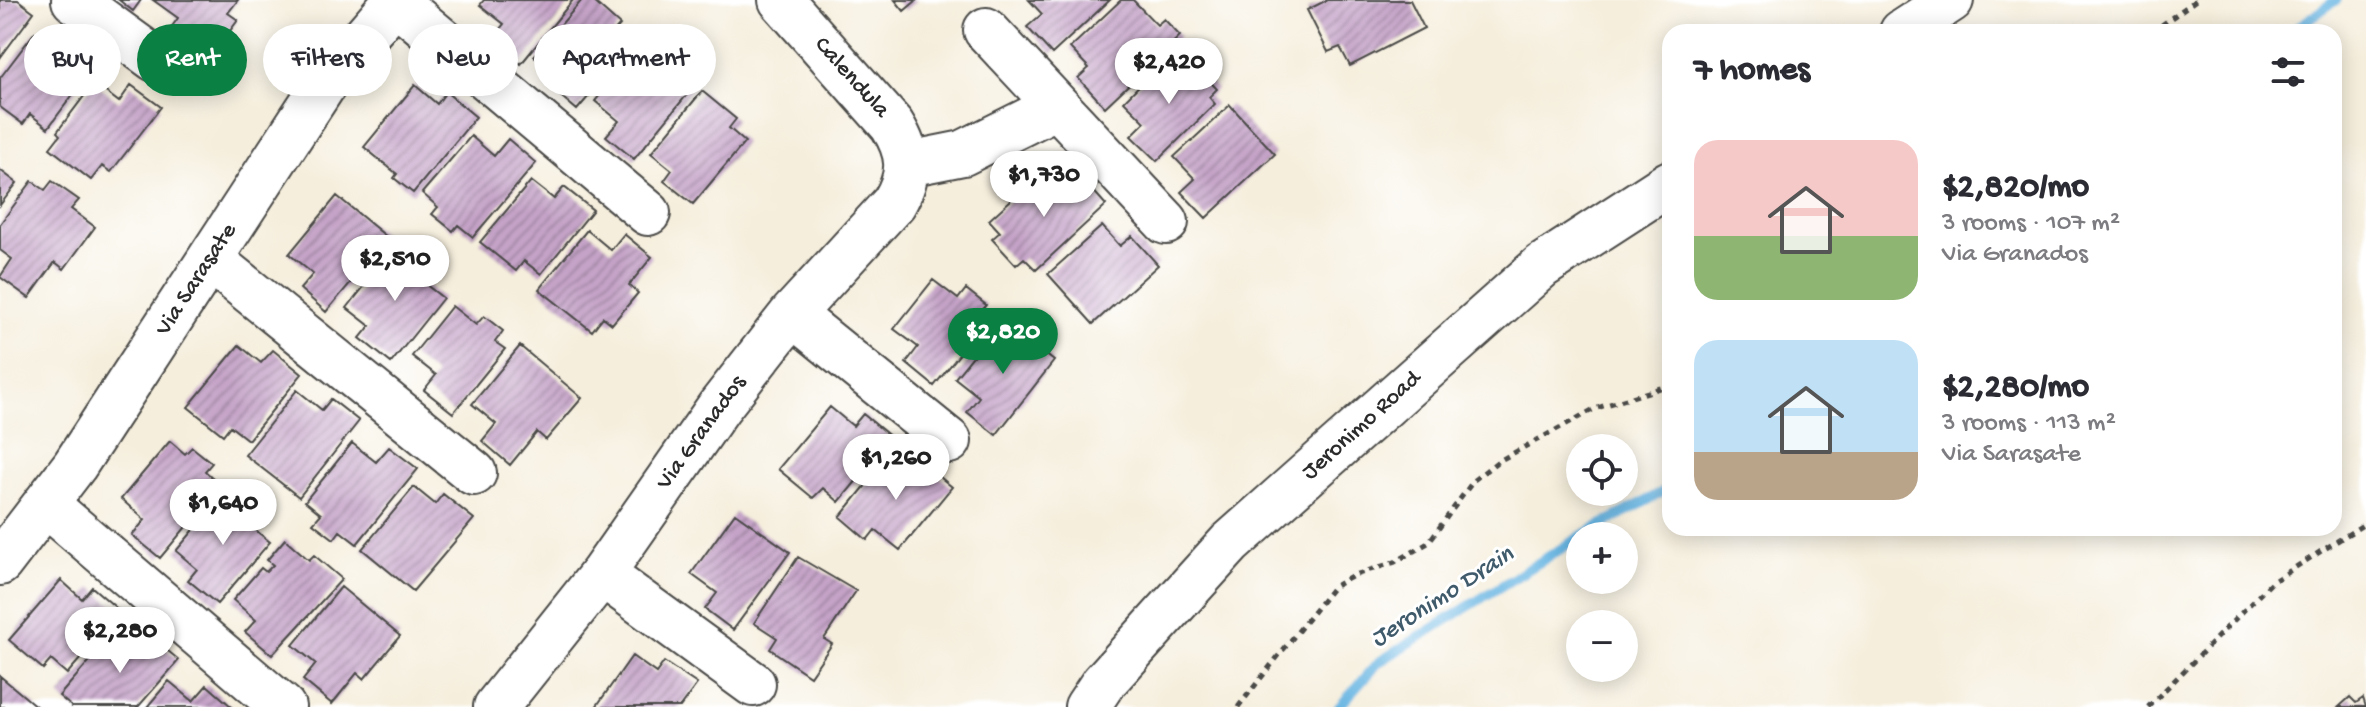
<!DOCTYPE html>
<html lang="en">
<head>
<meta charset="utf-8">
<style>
	body { margin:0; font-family:"Gochi Hand",sans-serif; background:#f7f7f7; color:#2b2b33; height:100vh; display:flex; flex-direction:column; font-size:30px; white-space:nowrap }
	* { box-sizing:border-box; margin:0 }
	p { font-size:26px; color:#7c7c81 }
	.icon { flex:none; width:44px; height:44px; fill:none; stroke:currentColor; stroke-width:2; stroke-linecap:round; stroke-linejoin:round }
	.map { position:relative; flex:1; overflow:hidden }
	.drawer { position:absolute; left:1662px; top:24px; width:680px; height:512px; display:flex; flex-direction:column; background:#fff; border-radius:24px; box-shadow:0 4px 20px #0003 }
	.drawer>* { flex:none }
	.hud { position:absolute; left:24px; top:24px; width:760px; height:72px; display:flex; gap:16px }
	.buttons { position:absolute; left:1566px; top:434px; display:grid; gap:16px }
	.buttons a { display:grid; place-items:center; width:72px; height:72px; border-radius:50%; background:#fff; box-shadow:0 4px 20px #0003; font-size:40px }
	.price { position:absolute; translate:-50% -68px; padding:0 18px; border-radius:28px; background:#fff; color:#222; font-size:26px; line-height:52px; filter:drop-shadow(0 2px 4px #0008) }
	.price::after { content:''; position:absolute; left:50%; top:48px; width:24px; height:18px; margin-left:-12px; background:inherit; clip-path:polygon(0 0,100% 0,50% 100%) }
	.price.active { background:#0b8043; color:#fff }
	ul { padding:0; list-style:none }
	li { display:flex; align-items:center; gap:24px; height:200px; padding:0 32px }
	li span { display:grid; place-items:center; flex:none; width:224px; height:160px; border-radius:24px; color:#555 }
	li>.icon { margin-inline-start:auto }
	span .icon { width:96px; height:96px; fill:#fffc; stroke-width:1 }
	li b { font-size:34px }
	h2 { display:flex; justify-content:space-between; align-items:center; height:96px; padding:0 32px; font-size:34px }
	.tag { padding:0 28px; border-radius:36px; background:#fff; box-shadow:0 4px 20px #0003; font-size:28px; line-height:72px }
	.tag.active { background:#0b8043; color:#fff }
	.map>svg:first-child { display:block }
</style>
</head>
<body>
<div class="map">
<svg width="2366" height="707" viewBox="0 0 2366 707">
	<defs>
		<pattern id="building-hatch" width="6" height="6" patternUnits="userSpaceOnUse" patternTransform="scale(2)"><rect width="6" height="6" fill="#c5a3c8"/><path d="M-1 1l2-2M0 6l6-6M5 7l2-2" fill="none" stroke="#a085a3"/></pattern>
	</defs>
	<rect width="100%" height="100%" fill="#fff"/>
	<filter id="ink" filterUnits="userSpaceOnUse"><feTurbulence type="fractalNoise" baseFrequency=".0125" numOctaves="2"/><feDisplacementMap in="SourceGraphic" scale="16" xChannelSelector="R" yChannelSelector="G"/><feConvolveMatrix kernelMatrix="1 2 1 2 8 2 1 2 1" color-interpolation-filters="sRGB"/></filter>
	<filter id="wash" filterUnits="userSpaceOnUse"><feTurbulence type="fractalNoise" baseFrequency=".006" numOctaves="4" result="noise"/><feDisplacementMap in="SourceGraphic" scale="32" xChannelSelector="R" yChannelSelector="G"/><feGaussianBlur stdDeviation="1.8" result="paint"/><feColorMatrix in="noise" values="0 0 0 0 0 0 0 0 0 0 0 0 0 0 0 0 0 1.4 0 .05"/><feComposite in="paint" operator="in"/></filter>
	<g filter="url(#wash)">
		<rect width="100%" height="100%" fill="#f5eedc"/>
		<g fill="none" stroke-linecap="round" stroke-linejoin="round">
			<!-- stream -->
			<path stroke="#68b5e2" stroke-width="10" d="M2291,32L2336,0
				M1581,536L1670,488
				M1339,707L1379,662L1580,537"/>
		</g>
		<g id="blocks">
			<!-- building -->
			<path fill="url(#building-hatch)" d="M0,0H18L34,12L0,58Z
				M119,0H141L133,11Z
				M153,0H238L228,13L238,20L221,43L213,37L200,56L168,32L178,18Z
				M484,0H573L521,64L491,40L504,24L480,5Z
				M582,0H592L620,25L613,33L630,48L577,110L548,85L556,75L534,56Z
				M895,0H917L904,11Z
				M1029,0H1110L1052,54L1027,27L1042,14Z
				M1121,0H1133L1157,25L1164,19L1180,36L1105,107L1078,78L1089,68L1070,48Z
				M1327,0H1410L1424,28L1350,66L1340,47L1328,52L1307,10Z
				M35,32L57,49L65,38L97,62L48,128L30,114L23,124L0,107V78Z
				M643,43L695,85L634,159L606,136L619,121L595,101Z
				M1168,56L1191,78L1199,70L1217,89L1209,97L1215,104L1157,161L1131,136L1145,122L1124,101Z
				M94,83L119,102L131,85L161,107L111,172L102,166L91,180L50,148L60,135L57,132Z
				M415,85L437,104L446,92L476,117L413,193L394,178L397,174L364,147Z
				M702,91L736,119L729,128L745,142L693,204L664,181L672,170L651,153Z
				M1230,105L1275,154L1206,218L1181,192L1195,179L1174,157Z
				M471,136L494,156L508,139L536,163L473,237L458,225L453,231L432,214L438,207L422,193Z
				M1045,169L1067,193L1082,178L1106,205L1036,270L1024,258L1016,265L992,239L1000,232L989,220Z
				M0,170L17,183L0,205Z
				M32,181L45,190L52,181L79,200L71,209L95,227L64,269L55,262L29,298L0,277L12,259L0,250V224Z
				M531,181L554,199L564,187L593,210L541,274L524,261L516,271L480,242Z
				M337,196L388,238L326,312L300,289L313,274L289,254Z
				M1102,226L1120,246L1132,236L1158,265L1093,324L1048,274Z
				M587,230L611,250L624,234L652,257L629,285L638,293L612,324L603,317L592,331L539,289Z
				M397,245L433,274L425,284L443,298L391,363L360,338L370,326L347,308Z
				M933,280L958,299L966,289L986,305L978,315L986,321L934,386L906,363L918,347L894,329Z
				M452,306L476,325L484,316L503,331L495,342L505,349L453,413L424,390L436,375L412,356Z
				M1002,320L1054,361L996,435L967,412L979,397L955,378Z
				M239,345L261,363L273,350L302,374L248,440L230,426L223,435L188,407Z
				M520,346L582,398L546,440L537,432L510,465L482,441L496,424L472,404Z
				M297,390L322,410L331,399L359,421L299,497L245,455Z
				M830,407L853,426L863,414L892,438L839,502L823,488L813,498L778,469Z
				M170,441L185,454L192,447L212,463L205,471L221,485L160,558L132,535L145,520L121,499Z
				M352,443L376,462L389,447L418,469L357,544L340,531L334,539L313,523L321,514L305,501Z
				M890,456L914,475L924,464L952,487L900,550L875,530L867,540L840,517Z
				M414,487L435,504L443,494L474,519L413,591L362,549Z
				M228,490L262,519L254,529L270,542L217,604L188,580L197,569L176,551Z
				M735,513L790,552L733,630L705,609L717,593L691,574Z
				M285,539L309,560L314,555L342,579L272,655L245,632L256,620L233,600L261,568L266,572L273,565L267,560Z
				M798,557L856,591L824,639L832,644L810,676L770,649L777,638L754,623Z
				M61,580L82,599L92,587L121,612L67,674L51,660L43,669L9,640Z
				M341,587L400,636L364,679L357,673L332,704L303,680L316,664L293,645Z
				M115,632L139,652L151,637L179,660L138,707H72L59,696Z
				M632,656L656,673L664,662L697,684L680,707H596Z
				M0,676L37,707H0Z
				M169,681L193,701L207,685L232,707H147Z
				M2350,697L2356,703L2363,698L2366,707H2339Z"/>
		</g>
	</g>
	<g filter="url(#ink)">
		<use href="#blocks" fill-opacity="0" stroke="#494846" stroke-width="2"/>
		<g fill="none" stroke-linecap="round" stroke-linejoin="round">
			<defs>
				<path id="minor" d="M74,0L155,59
					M395,1L648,213
					M986,30L1166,222
					M908,164L963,153L1057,106
					M211,260L474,473
					M792,314L949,441
					M47,505L283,707
					M0,563L75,465L327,80L396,0
					M602,574L753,684
					M496,707L602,574L719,407L792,314L894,203C911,174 910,154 892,125L781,0"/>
				<path id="major" d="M1902,32L1951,0
					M1087,707L1103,683L1230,543L1542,266L1670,183"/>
			</defs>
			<!-- minor casing -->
			<use href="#minor" stroke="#494846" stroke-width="48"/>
			<!-- major casing -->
			<use href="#major" stroke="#494846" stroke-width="48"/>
			<!-- path -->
			<path stroke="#494846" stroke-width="5" stroke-dasharray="6 6" stroke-linecap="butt" d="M2152,32L2196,0
				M1238,707L1333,587L1355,575L1395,562L1428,543L1474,480L1497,462L1594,409L1670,385
				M2148,707L2272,582L2366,523"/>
			<!-- minor -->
			<use href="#minor" stroke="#fff" stroke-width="44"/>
			<!-- major -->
			<use href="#major" stroke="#fff" stroke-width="44"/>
		</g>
	</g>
	<g text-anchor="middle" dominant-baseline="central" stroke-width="6" stroke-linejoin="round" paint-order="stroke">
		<!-- street labels -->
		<g font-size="24" fill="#2b2b2b" stroke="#fff">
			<text transform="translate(851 78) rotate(48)">Calendula</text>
			<text transform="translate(197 280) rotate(-57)">Via Sarasate</text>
			<text transform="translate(1362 426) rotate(-42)">Jeronimo Road</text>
			<text transform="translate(702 433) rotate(-54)">Via Granados</text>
		</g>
		<!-- water labels -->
		<g font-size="26" font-style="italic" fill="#405b6b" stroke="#fff">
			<text transform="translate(1443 598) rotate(-33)">Jeronimo Drain</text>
		</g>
	</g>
</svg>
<div class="buttons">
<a><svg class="icon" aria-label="locate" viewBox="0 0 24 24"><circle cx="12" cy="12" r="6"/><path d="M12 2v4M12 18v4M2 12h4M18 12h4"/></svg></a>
<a>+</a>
<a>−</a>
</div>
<b class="price" style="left:1169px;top:106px">$2,420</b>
<b class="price" style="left:1044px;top:219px">$1,730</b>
<b class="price" style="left:395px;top:303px">$2,510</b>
<b class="price active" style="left:1003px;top:376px">$2,820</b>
<b class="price" style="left:896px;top:502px">$1,260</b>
<b class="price" style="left:223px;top:547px">$1,640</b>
<b class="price" style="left:120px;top:675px">$2,280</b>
<div class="hud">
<a class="tag">Buy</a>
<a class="tag active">Rent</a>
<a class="tag">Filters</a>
<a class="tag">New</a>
<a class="tag">Apartment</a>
</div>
<section class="drawer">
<h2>7 homes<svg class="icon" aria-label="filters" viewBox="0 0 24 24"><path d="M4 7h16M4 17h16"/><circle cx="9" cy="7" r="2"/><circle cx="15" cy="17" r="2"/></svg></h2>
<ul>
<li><span style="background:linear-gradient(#f6c9c9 60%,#8fb573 0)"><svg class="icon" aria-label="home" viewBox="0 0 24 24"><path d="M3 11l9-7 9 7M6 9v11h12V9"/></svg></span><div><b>$2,820/mo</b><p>3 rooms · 107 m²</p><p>Via Granados</p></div></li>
<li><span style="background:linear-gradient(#bfe0f5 70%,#b9a48a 0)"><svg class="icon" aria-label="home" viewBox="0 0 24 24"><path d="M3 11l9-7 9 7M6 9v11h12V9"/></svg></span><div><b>$2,280/mo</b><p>3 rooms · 113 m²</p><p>Via Sarasate</p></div></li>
</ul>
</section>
</div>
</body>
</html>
